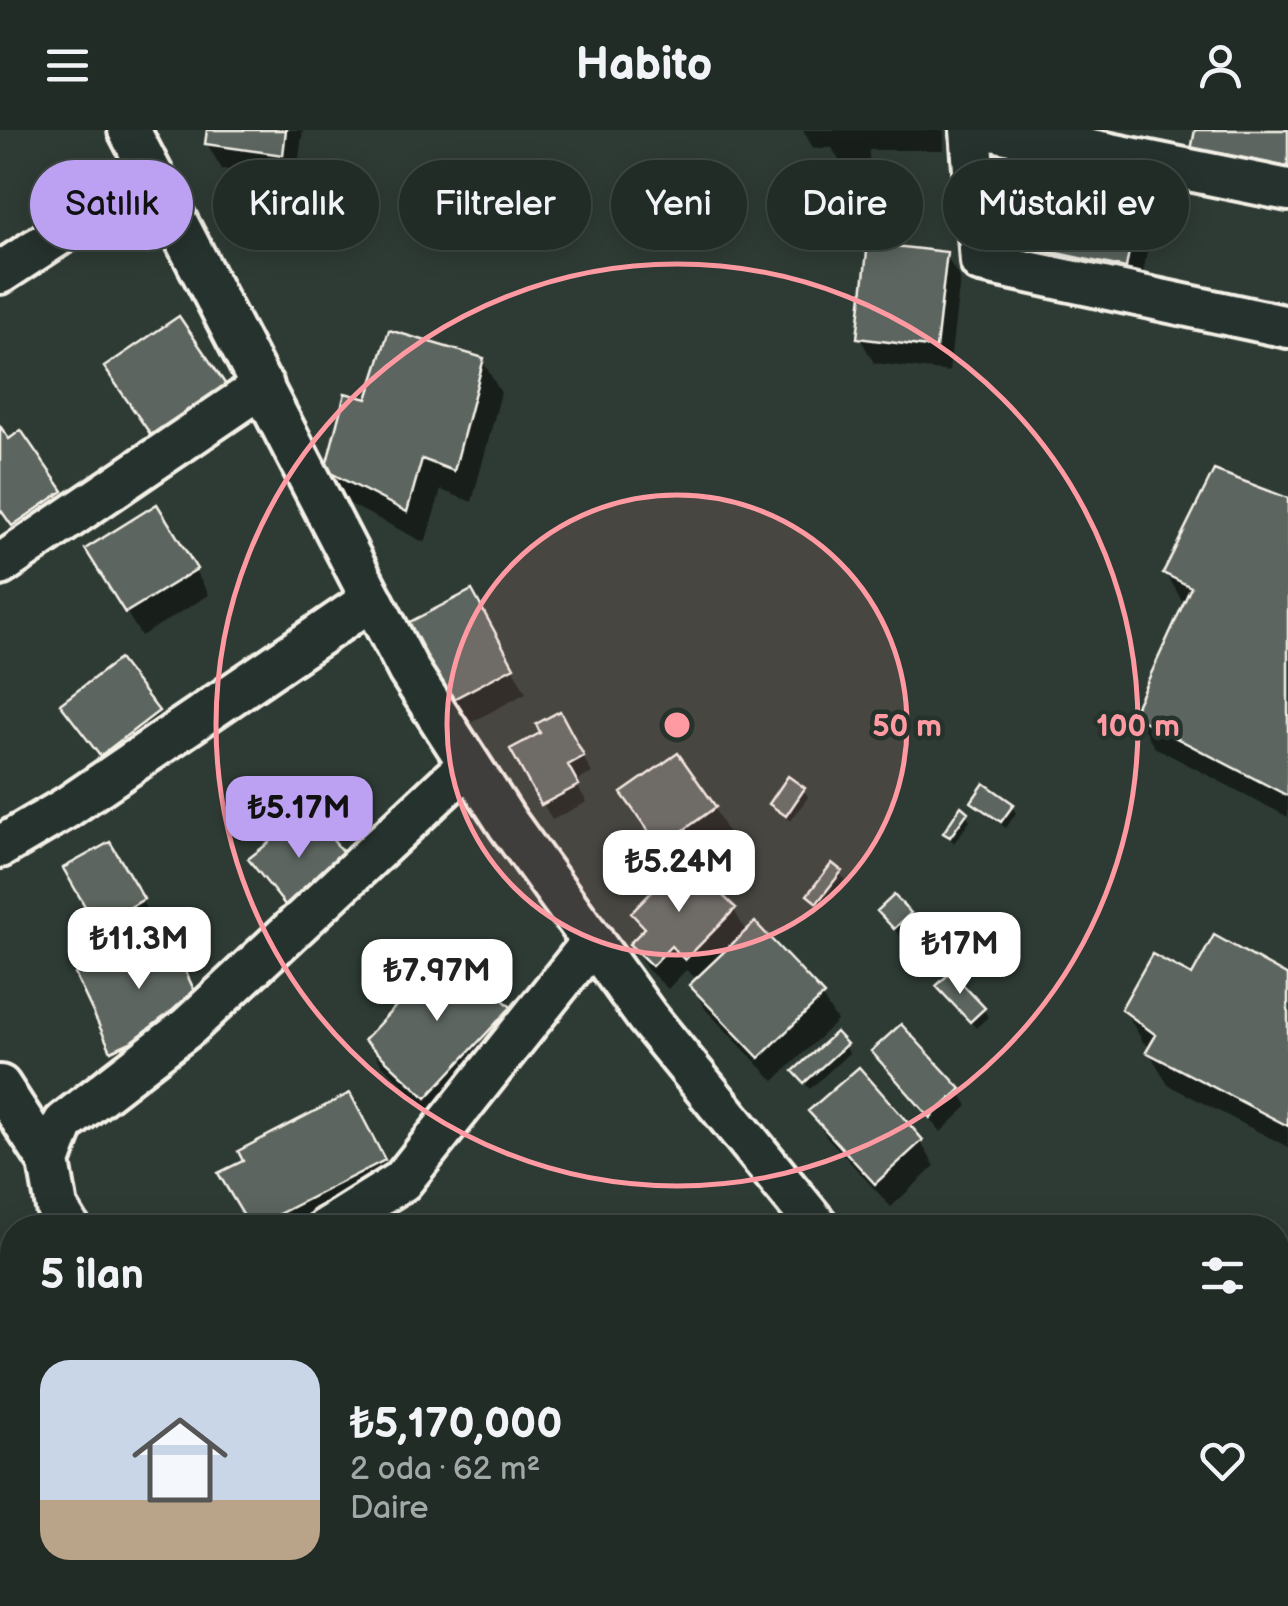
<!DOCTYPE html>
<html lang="tr">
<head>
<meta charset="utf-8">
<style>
	body { margin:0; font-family:"Balsamiq Sans",sans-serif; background:#2a342f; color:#f1f3f6; height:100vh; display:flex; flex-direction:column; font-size:38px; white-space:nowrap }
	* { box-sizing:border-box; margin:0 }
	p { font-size:32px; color:#a2a7a7 }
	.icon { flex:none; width:55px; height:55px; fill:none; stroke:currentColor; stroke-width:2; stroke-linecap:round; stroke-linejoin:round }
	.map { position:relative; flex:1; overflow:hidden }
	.panel { position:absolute; left:0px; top:1085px; width:1290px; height:392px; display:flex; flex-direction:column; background:#222c27; border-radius:40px 40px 0 0; box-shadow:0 5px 25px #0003,0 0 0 2px #3f4844 }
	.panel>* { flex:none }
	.banner { position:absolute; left:30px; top:30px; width:1230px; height:90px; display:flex; gap:20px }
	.price { position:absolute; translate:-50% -85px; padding:0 22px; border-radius:20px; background:#fff; color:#222; font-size:32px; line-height:65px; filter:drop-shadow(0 2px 5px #0008) }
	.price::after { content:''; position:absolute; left:50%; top:60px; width:30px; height:22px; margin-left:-15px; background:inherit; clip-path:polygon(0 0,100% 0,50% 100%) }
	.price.active { background:#bca0f2; color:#111 }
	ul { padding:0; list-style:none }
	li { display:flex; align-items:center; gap:30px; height:250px; padding:0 40px }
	li span { display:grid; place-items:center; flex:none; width:280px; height:200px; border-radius:30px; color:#555 }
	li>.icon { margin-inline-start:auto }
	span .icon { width:120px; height:120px; fill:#fffc; stroke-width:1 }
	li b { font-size:42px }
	h2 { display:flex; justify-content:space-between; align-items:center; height:120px; padding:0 40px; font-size:42px }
	.chip { padding:0 35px; border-radius:45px; background:#222c27; box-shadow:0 5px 25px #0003,0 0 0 2px #3f4844; font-size:35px; line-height:90px }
	.chip.active { background:#bca0f2; color:#111 }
	header { display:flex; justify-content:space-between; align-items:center; height:130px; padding:0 40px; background:#222c27; font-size:45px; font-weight:600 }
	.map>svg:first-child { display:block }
</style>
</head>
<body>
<header><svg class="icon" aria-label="menu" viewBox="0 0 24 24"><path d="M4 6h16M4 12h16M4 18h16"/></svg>Habito<svg class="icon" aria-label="person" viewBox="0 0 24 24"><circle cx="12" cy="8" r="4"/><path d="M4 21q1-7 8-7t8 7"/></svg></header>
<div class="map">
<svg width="1288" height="1476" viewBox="0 0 1288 1476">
	<rect width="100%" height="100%" fill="#2e3b34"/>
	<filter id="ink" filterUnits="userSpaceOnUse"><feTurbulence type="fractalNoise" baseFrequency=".01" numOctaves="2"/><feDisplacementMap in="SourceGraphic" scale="20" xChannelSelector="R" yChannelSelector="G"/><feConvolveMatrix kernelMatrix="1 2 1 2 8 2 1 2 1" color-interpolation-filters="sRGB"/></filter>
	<g filter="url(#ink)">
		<!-- shadow -->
		<path fill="#0007" d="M209,0H303L296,49L222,39L207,14Z
			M803,0H944V20H869V39H844L832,18H813Z
			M1197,0H1288V66L1213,52L1194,19Z
			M1118,39L1132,64L1130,78L1135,79L1150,104L1140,162L1027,138L1013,113Z
			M945,124L960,149L949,242L874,233L860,208Z
			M482,230L501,263L472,372L441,360L425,413L346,372L327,339L368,272Z
			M224,256L238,281L167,328L122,262Z
			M0,300L61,362L75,387L28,419L0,379Z
			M1288,371V687L1154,617L1135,584L1185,476L1166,443Z
			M195,440L209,465L141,506L103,444Z
			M486,488L526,563L457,600L443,575Z
			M118,533L157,583L171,607L116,649L78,600L63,575Z
			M559,584L592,643L575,652L587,672L552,690L514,620L544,604Z
			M804,660L808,667L791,691L777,681L772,674Z
			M625,664L714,678L728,703L685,733L734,780L747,803L754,796L822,867L837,891L774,951L706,880L692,856L698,850L686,840L668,859L647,839L632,814L644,802L634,784L676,740Z
			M974,672L1012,676L1016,683L1006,698L979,679Z
			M966,683L970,691L954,713L946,703Z
			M109,715L151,787L108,811L67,739Z
			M252,730L363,758L306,804L266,754Z
			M840,743L845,750L822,779L810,766Z
			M880,781L909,785L913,792L899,805Z
			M166,805L215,905L128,945L79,845Z
			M1193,848H1288V1017L1168,955L1149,922L1151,918L1143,912L1124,879Z
			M944,864L983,879L988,887L976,898Z
			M509,878L523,903L442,991L382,935L367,910Z
			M845,916L849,923L810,959L800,948Z
			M874,921L959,960L968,976L941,1002L883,937Z
			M812,981L920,1011L935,1036L891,1077L826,1006Z
			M363,991L397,1055L314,1098H253L222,1044Z
			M692,1089L701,1098H683Z
			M1278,1380L1288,1388V1476H1234L1219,1465H1278Z
			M937,1465H963L948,1476Z"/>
		<!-- building -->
		<path fill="#5c655e" stroke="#f4f1e8" stroke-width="2.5" d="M207,0H286L283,25L205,14Z
			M1195,0H1288V38L1191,20Z
			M1002,13L1120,37L1115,73L1137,77L1126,138L1010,113Z
			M868,113L947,122L936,218L857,208Z
			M179,186L226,255L151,305L104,237Z
			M389,200L484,228L454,341L422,329L407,382L325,340L345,263L367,269Z
			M0,296L9,309L21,300L63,361L12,396L0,379Z
			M1214,340L1288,368V666L1132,585L1191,457L1163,443Z
			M157,374L197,439L125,483L85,419Z
			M472,460L514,537L440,576L398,498Z
			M119,529L159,581L100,626L60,574Z
			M560,581L584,626L568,635L579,655L541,675L510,619L540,603L536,594Z
			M678,623L716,677L660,717L621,663Z
			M788,646L805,658L786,686L769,674Z
			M984,653L1014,674L1001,692L971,672Z
			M961,676L968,682L950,707L943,703Z
			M309,681L351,732L290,781L248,729Z
			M110,712L144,769L97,797L63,738Z
			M684,729L736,778L685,830L671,816L652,836L629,814L645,798L631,783Z
			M832,733L842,741L817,773L807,765Z
			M894,765L911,783L894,799L877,781Z
			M755,792L824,865L759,928L689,855Z
			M167,802L203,879L111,921L75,844Z
			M1214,805L1288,846V996L1146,922L1156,905L1121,879L1152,824L1192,845Z
			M449,820L511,877L426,968L364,910Z
			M951,842L985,878L970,892L936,856Z
			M901,894L961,959L930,988L871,921Z
			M836,902L847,914L804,953L793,941Z
			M859,937L923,1010L875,1054L808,981Z
			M350,963L385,1030L251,1098L218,1043L243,1031L238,1021Z
			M1278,1377L1288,1385V1443L1278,1457Z
			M1236,1465H1272L1264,1476H1252Z"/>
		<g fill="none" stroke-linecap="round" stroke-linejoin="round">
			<defs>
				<path id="minor" d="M129,0L409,541L508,694L647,887L819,1098
					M971,0L981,132L1288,197
					M992,0L1288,60
					M0,143L152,44
					M0,435L263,256
					M0,717L66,678L372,469
					M0,956L49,1032
					M69,1098L57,1078L49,1032L64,993L188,897L469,634
					M327,1098L402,1051L593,811
					M0,1280L12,1274
					M1133,1465L1143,1476
					M469,1476L479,1465"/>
			</defs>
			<!-- minor casing -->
			<use href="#minor" stroke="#f4f1e8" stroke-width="48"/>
			<!-- minor -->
			<use href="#minor" stroke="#26332d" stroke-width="40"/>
		</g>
	</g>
	<!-- distance rings -->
	<circle cx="677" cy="595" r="230" fill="#ff9aa2" fill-opacity=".12"/>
	<g fill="none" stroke="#ff9aa2" stroke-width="5">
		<circle cx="677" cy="595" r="230"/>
		<circle cx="677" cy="595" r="461"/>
	</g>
	<circle cx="677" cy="595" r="15" fill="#ff9aa2" stroke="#26332d" stroke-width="5"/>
	<g font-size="30" text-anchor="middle" font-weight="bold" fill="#ff9aa2" stroke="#26332d" stroke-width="9" stroke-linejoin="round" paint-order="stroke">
		<text x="907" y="606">50 m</text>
		<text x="1138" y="606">100 m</text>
	</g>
</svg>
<b class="price active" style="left:299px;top:731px">₺5.17M</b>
<b class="price" style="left:679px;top:785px">₺5.24M</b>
<b class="price" style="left:139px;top:862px">₺11.3M</b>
<b class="price" style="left:960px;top:867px">₺17M</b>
<b class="price" style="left:437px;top:894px">₺7.97M</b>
<div class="banner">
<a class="chip active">Satılık</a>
<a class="chip">Kiralık</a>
<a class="chip">Filtreler</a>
<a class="chip">Yeni</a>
<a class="chip">Daire</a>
<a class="chip">Müstakil ev</a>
</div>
<section class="panel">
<h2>5 ilan<svg class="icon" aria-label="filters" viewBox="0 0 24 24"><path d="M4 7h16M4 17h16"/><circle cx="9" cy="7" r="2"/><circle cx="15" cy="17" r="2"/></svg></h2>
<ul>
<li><span style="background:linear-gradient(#c9d6e8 70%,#b9a48a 0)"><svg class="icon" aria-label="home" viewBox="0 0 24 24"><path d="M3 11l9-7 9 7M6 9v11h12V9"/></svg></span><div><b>₺5,170,000</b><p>2 oda · 62 m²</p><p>Daire</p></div><svg class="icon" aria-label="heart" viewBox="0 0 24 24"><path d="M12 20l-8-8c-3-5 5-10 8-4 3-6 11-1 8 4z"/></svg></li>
</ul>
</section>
</div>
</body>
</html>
